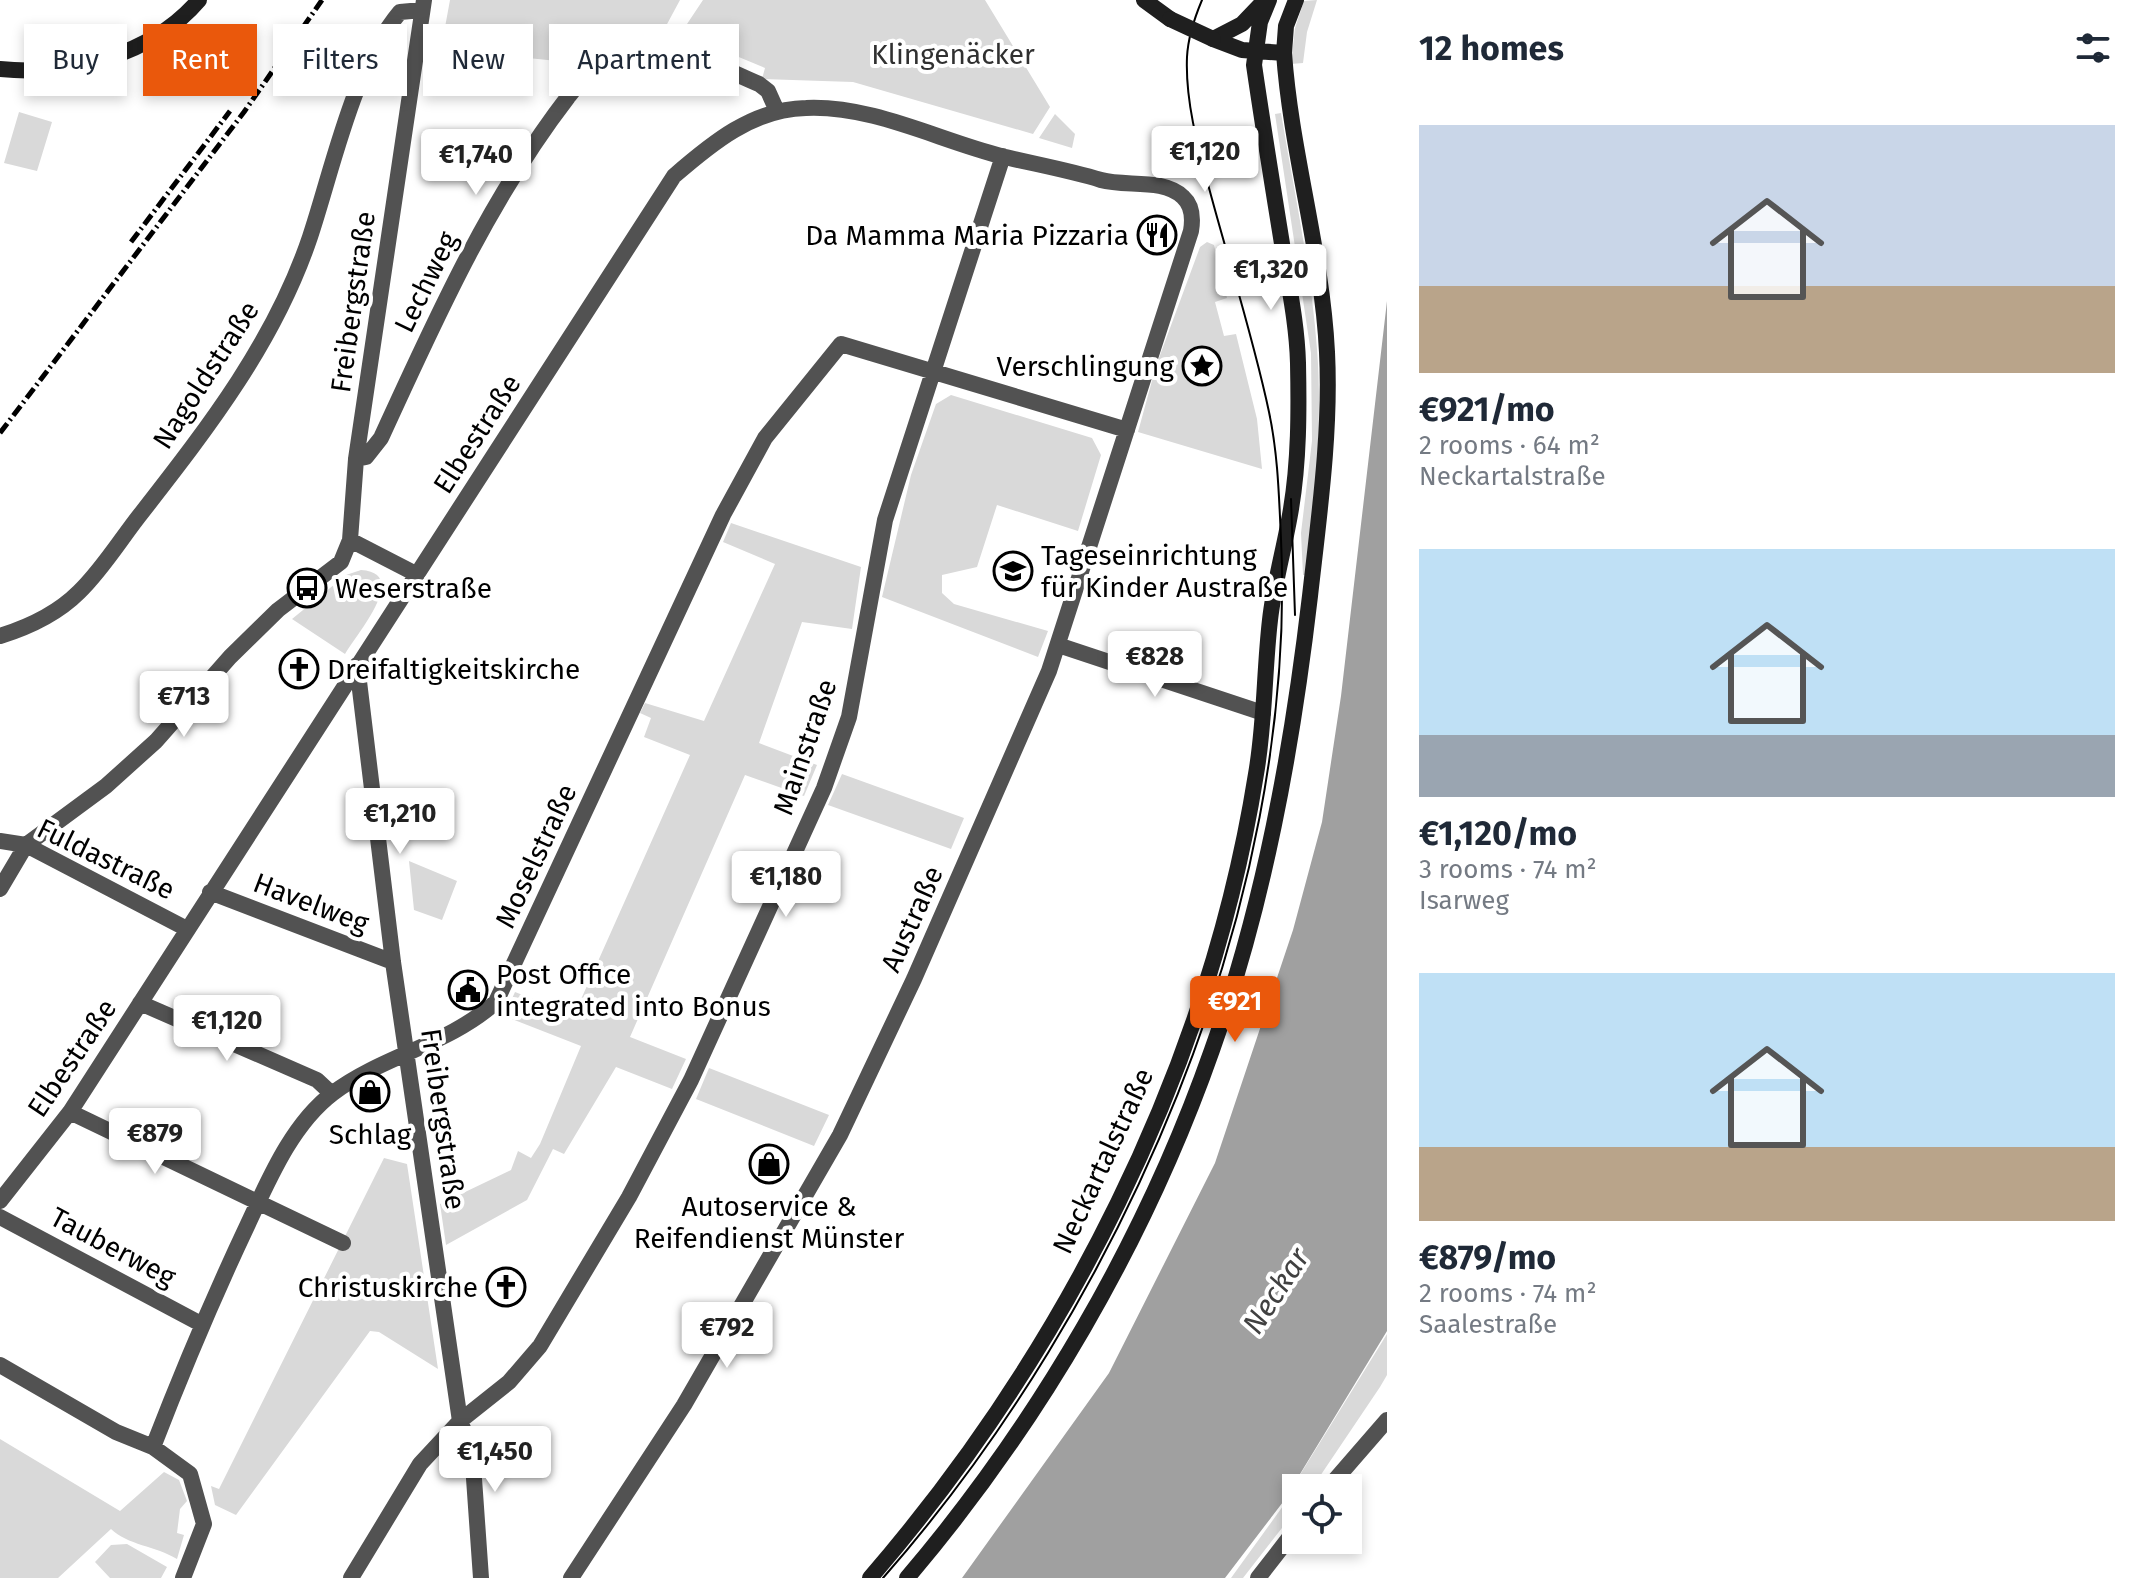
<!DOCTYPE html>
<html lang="en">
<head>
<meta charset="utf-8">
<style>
	body { margin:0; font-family:"Fira Sans",sans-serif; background:#f6f6f7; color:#1f2937; height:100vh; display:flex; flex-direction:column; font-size:30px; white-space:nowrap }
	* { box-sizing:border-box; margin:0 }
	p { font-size:26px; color:#747a83 }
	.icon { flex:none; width:44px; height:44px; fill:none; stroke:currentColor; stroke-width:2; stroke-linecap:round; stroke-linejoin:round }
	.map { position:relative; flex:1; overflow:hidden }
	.side { display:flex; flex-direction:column; background:#fff; width:760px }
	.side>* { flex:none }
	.top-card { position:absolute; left:24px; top:24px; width:760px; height:72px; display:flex; gap:16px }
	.buttons { position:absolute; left:1282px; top:1474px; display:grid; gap:16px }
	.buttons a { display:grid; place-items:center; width:80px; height:80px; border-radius:0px; background:#fff; box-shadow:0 4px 12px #0003; font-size:40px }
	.price { position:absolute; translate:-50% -68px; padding:0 18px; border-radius:8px; background:#fff; color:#222; font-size:26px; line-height:52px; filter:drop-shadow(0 2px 4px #0008) }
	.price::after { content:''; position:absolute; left:50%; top:48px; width:24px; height:18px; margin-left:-12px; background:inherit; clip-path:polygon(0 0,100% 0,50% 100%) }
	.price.active { background:#ea580c; color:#fff }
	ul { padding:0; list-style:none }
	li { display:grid; align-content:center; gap:16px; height:424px; padding:0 32px }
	li span { display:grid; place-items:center; height:248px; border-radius:0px; color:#555 }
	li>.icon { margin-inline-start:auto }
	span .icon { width:144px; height:144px; fill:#fffc; stroke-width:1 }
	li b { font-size:34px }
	h2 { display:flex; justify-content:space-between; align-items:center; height:96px; padding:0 32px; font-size:34px }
	.chip { padding:0 28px; border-radius:0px; background:#fff; box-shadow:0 4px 12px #0003; font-size:28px; line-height:72px }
	.chip.active { background:#ea580c; color:#fff }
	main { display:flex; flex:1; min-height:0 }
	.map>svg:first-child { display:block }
</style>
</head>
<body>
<main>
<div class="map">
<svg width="1387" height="1578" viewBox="0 0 1387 1578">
	<rect width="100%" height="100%" fill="#fff"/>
	<!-- green -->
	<path fill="#d9d9d9" d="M450,0H680L659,39L605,42L577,63L441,49Z
		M703,0H985L1050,107L1033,134L853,82L762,79L765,68L681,33Z
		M1317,0L1307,32L1303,63L1291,64L1295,28L1304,1Z
		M19,112L52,122L37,171L4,163Z
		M1281,113C1294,191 1311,269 1317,349C1323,424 1314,500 1309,575H1303L1301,533L1312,441L1311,353L1275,114Z
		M1055,114L1075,134L1072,148L1039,138Z
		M1207,242L1214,245L1227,298L1215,302L1224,336L1236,334L1257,419L1262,469L1138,432L1156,366L1200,247Z
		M951,395L1092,438L1101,455L1078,531L997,505L977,567L942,575V593L954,604L1048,631L1038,657L882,597L911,475L936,404Z
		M731,523L861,567L852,629L802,622L759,743L817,765L804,796L745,775L630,1037L686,1059L672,1089L616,1067L564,1154L553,1149L527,1200L446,1245L440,1204L511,1170L518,1151L531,1158L540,1144L581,1046L504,1016L515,992L574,1015L690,755L644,737L651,718L640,713L645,703L704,721L775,564L723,542Z
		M361,570C410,573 358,632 345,654L292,619L346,575Z
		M842,774L964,818L951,849L828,805Z
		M409,861L457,881L442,920L414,910Z
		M709,1068L829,1115L814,1146L696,1099Z
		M384,1158L407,1164L438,1369L379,1332L370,1331L236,1515L215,1505L211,1486L219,1489Z
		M1387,1334V1375L1380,1387L1312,1488H1299L1298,1478Z
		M0,1439L120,1511L164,1472L179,1480L187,1501L180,1509L177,1533L184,1535L177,1559C156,1546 127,1545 111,1529L58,1578H0Z
		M1296,1488V1510L1243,1578H1231Z
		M127,1544L167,1567L161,1578H110L95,1562L111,1545Z"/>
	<!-- water -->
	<path fill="#a0a0a0" d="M1387,301V1331L1283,1502L1225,1578H962L1109,1373L1215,1163L1293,930L1322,822L1341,696Z"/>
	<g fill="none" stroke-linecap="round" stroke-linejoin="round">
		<!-- street -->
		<path stroke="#525252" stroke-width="16" d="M356,459L366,457L381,438C435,320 488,201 568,97C582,80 597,55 620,48C663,34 720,68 759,84L768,91L777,111
			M350,540L416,574
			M0,636C29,627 57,614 79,592C103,569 122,537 143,511C210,425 275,341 310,237C333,168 353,68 400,12L422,10
			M1058,645L1263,713
			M357,665L393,962L460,1421L472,1450L481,1578
			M0,841L26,845L187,929
			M0,889L26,845L106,786L156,741L230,657L278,610L341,562L350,540L356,459L424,0
			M210,892L393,962
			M140,1003L317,1080L332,1094
			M70,1112L343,1243
			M0,1201L70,1112L674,176C712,143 753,109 806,108C872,105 938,140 1001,156C1034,164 1068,170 1101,180C1126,187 1163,178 1183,197C1193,206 1193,219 1191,231L1049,671L914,979L840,1135L684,1405L571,1578
			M0,1217L201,1324
			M0,1365L116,1432L153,1447L190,1474L204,1524L183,1578
			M153,1447C182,1372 213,1298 248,1224C269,1179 292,1124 333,1093C384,1055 448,1045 496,1002L723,515L765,438L841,344L1127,430
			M1328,1488L1387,1420
			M351,1578L420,1464L460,1421L509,1382L540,1346L629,1197L691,1080L824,788L849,717L885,520L1003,156
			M1258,1578L1296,1529"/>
		<!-- secondary -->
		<path stroke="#1f1f1f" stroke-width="16" d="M1144,0L1170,19
			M1213,39L1242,50L1284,53
			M1213,39L1242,24L1265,0
			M0,69C71,76 152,55 199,0
			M870,1578C1064,1353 1209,1070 1256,774C1265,723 1264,672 1270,620C1274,583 1285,546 1291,509C1299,461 1299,411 1298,363C1297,325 1289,287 1283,250C1273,188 1263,127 1254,65L1260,22L1269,0
			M907,1578C1038,1424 1145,1241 1212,1050C1264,904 1292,750 1310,596C1319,516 1331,432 1327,352C1322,251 1291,153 1284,53L1286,26L1296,0"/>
		<!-- tram -->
		<path stroke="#000" stroke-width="2" d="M1291,499L1295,615
			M883,1578C1122,1306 1298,904 1281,539C1279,497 1278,454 1269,412C1254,341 1231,269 1212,199C1200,154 1185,104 1187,57C1188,37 1194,19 1202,0"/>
		<!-- rail -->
		<path stroke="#000" stroke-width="5" stroke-dasharray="12 4 2 4" stroke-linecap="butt" d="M131,242L230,111
			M0,433L244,112L322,0"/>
		<!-- secondary-bridge -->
		<path stroke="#1f1f1f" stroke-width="16" d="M1170,19L1213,39"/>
	</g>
	<!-- icons -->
	<defs>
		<symbol id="restaurant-ring" viewBox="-11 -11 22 22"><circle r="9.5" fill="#fff" stroke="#000" stroke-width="1.5"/><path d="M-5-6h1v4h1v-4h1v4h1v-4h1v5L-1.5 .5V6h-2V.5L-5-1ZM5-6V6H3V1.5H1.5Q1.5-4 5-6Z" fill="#000"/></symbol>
		<symbol id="sight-ring" viewBox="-11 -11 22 22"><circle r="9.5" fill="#fff" stroke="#000" stroke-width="1.5"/><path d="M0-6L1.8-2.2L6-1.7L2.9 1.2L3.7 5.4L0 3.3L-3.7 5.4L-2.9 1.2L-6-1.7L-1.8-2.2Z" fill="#000"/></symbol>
		<symbol id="school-ring" viewBox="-11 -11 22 22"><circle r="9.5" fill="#fff" stroke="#000" stroke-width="1.5"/><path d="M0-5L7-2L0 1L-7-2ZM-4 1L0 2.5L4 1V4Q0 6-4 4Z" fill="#000"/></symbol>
		<symbol id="bus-ring" viewBox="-11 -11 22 22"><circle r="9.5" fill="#fff" stroke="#000" stroke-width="1.5"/><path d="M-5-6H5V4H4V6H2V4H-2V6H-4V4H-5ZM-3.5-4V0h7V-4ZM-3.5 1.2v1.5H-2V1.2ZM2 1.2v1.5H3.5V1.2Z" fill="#000"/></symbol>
		<symbol id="church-ring" viewBox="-11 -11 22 22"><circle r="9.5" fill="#fff" stroke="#000" stroke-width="1.5"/><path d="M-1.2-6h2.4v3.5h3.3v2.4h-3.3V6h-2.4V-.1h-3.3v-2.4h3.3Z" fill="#000"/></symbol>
		<symbol id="civic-ring" viewBox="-11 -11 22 22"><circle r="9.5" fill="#fff" stroke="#000" stroke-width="1.5"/><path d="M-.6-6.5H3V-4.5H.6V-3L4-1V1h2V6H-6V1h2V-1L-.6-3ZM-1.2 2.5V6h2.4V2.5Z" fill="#000"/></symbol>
		<symbol id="shop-ring" viewBox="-11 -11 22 22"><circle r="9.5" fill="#fff" stroke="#000" stroke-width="1.5"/><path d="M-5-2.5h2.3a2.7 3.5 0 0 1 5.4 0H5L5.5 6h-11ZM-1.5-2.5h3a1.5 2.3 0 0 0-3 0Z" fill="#000"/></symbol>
	</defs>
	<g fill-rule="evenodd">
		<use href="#restaurant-ring" x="1135" y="213" width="44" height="44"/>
		<use href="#sight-ring" x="1180" y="344" width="44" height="44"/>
		<use href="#school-ring" x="991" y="549" width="44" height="44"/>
		<use href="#bus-ring" x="285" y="566" width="44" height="44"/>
		<use href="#church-ring" x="277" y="647" width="44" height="44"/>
		<use href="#civic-ring" x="446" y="968" width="44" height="44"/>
		<use href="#shop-ring" x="348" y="1070" width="44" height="44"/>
		<use href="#shop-ring" x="747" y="1142" width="44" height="44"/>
		<use href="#church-ring" x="484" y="1265" width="44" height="44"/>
	</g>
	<g text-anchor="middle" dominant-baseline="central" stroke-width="8" stroke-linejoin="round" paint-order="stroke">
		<!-- park labels -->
		<g font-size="28" fill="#303030" stroke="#fff">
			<text x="953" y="54">Klingenäcker</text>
		</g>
		<!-- poi labels -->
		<g font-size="28" fill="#000" stroke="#fff" text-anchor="start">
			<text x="1129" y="235" text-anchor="end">Da Mamma Maria Pizzaria</text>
			<text x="1174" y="366" text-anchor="end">Verschlingung</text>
			<text x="1041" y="555">Tageseinrichtung<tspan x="1041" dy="32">für Kinder Austraße</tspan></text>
			<text x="335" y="588">Weserstraße</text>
			<text x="327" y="669">Dreifaltigkeitskirche</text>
			<text x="496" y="974">Post Office<tspan x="496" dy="32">integrated into Bonus</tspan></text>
			<text x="370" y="1134" text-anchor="middle">Schlag</text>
			<text x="769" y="1206" text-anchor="middle">Autoservice &amp;<tspan x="769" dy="32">Reifendienst Münster</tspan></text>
			<text x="478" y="1287" text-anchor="end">Christuskirche</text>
		</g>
		<!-- street labels -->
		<g font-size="28" fill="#000" stroke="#fff">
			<text transform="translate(426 282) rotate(-64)">Lechweg</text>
			<text transform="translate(353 302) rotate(-82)">Freibergstraße</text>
			<text transform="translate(206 375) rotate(-57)">Nagoldstraße</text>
			<text transform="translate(477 434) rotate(-57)">Elbestraße</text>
			<text transform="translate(805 747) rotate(-71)">Mainstraße</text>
			<text transform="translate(536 856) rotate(-65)">Moselstraße</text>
			<text transform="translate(106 859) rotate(26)">Fuldastraße</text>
			<text transform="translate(311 903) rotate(21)">Havelweg</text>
			<text transform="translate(912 919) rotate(-66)">Austraße</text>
			<text transform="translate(72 1058) rotate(-56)">Elbestraße</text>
			<text transform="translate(443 1119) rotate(82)">Freibergstraße</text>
			<text transform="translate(1103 1161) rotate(-65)">Neckartalstraße</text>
			<text transform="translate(113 1247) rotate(28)">Tauberweg</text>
		</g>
		<!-- water labels -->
		<g font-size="30" font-style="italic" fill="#414141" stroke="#fff">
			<text transform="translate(1276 1291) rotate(-57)">Neckar</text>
		</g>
	</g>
</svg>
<div class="buttons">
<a><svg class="icon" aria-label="locate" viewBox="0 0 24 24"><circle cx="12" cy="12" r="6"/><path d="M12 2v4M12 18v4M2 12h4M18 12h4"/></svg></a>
</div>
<b class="price" style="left:1205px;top:194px">€1,120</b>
<b class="price" style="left:476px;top:197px">€1,740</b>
<b class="price" style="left:1271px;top:312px">€1,320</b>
<b class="price" style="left:1155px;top:699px">€828</b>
<b class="price" style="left:184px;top:739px">€713</b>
<b class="price" style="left:400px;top:856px">€1,210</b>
<b class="price" style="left:786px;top:919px">€1,180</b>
<b class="price active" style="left:1235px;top:1044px">€921</b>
<b class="price" style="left:227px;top:1063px">€1,120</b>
<b class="price" style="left:155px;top:1176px">€879</b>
<b class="price" style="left:727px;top:1370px">€792</b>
<b class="price" style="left:495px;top:1494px">€1,450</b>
<div class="top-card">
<a class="chip">Buy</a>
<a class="chip active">Rent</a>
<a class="chip">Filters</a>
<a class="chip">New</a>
<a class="chip">Apartment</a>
</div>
</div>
<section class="side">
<h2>12 homes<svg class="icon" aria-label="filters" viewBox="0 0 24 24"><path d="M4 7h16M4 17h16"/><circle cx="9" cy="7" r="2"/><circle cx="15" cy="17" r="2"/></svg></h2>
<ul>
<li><span style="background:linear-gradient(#c9d6e8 65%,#b9a48a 0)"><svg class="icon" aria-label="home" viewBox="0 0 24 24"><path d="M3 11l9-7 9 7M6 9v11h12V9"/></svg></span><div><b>€921/mo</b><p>2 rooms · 64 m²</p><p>Neckartalstraße</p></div></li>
<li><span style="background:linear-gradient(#bfe0f5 75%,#9aa5b1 0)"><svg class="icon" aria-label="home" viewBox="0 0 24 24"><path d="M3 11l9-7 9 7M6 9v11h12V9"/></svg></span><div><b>€1,120/mo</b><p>3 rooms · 74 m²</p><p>Isarweg</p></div></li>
<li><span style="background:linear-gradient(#bfe0f5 70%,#b9a48a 0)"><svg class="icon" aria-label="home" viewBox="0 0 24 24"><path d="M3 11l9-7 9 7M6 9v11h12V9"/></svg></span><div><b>€879/mo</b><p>2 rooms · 74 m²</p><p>Saalestraße</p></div></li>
</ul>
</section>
</main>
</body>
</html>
